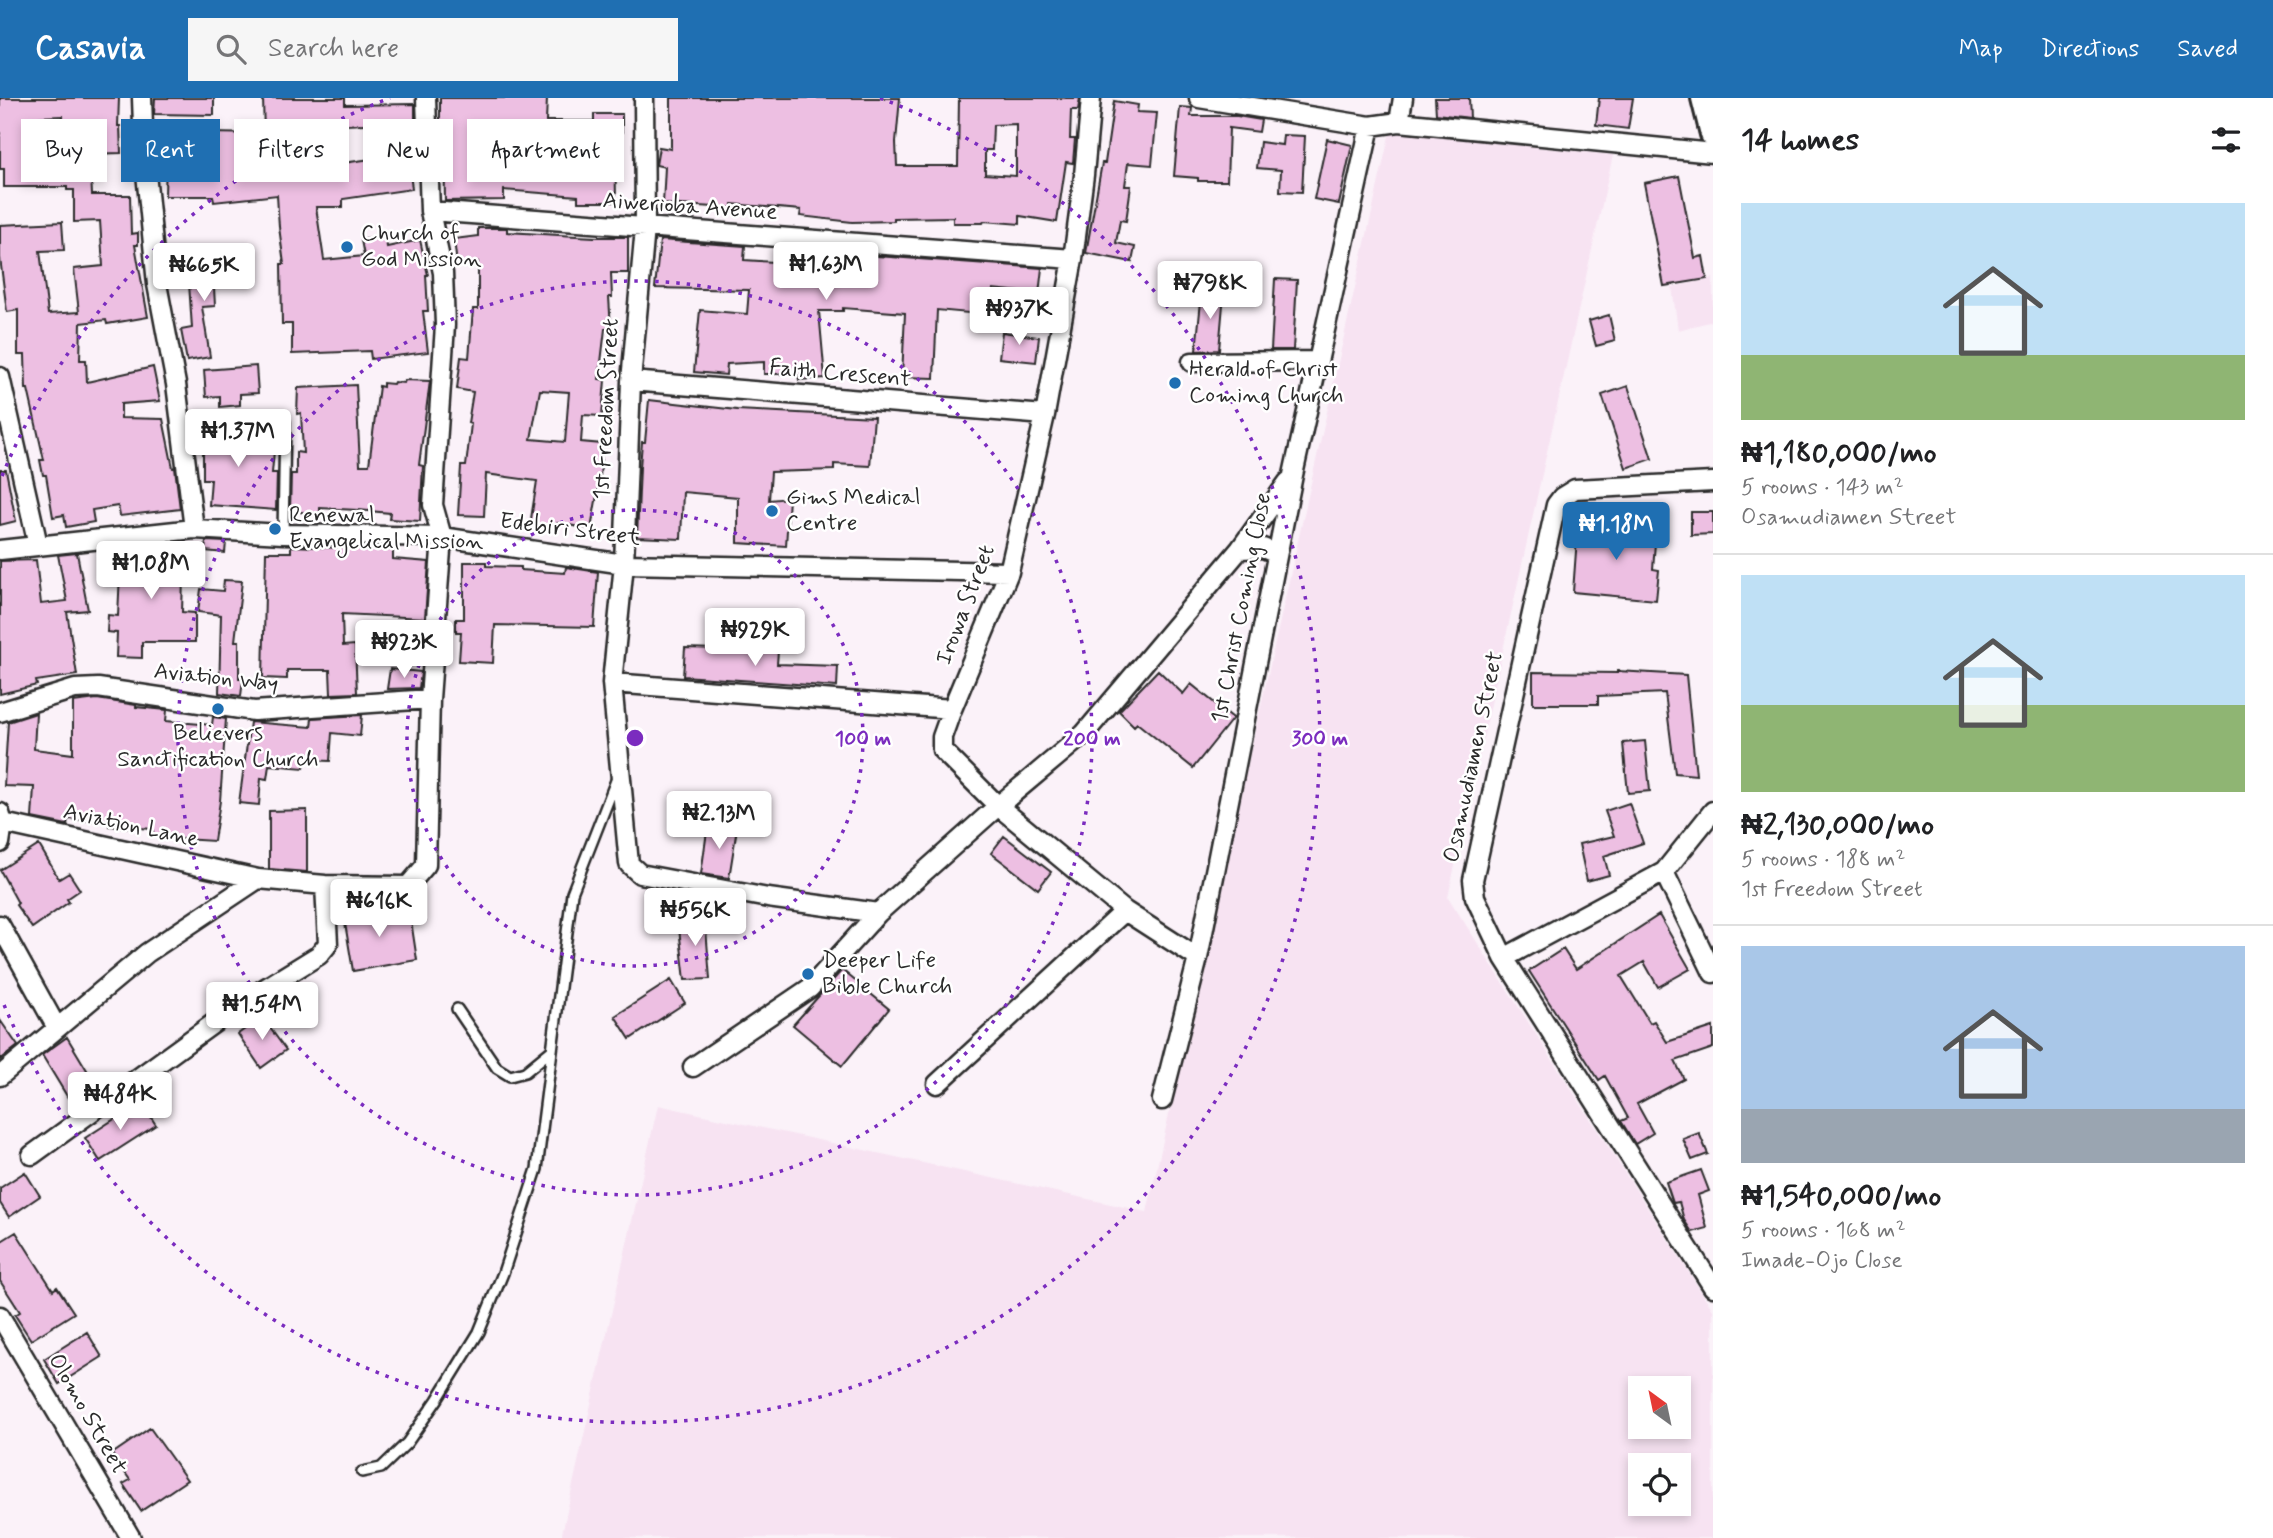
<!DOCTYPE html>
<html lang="en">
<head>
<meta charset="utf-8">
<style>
	body { margin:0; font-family:Mynerve,sans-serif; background:#f6f6f6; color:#202124; height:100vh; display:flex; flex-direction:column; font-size:26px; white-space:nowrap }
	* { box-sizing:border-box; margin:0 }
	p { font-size:23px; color:#757577 }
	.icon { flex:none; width:38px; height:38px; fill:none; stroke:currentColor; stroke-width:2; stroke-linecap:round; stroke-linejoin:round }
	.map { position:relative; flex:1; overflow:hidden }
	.panel { display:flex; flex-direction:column; background:#fff; width:560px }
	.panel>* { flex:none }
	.guide { position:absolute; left:21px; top:21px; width:665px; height:63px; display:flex; gap:14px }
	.needle { width:46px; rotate:327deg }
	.buttons { position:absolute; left:1628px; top:1278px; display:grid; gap:14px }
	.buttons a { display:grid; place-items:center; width:63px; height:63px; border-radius:0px; background:#fff; box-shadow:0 4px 10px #0003; font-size:35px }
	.price { position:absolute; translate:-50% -60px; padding:0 16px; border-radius:7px; background:#fff; color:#222; font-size:23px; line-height:46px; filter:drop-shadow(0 2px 4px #0008) }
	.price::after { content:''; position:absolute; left:50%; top:42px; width:21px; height:16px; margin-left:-10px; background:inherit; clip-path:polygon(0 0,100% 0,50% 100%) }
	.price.active { background:#1f6fb2; color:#fff }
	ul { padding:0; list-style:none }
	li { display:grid; align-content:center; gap:14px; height:371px; padding:0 28px }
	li+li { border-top:2px solid #e0e0e0 }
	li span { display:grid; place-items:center; height:217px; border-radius:0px; color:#555 }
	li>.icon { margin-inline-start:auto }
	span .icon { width:126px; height:126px; fill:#fffc; stroke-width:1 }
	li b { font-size:30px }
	h2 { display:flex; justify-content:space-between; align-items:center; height:84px; padding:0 28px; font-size:30px }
	.chip { padding:0 24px; border-radius:0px; background:#fff; box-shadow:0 4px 10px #0003; font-size:24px; line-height:63px }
	.chip.active { background:#1f6fb2; color:#fff }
	header { display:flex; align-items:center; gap:42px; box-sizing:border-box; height:98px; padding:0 35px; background:#1f6fb2; color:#fff }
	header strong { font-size:33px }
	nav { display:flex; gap:38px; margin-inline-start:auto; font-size:24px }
	.search { width:490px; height:63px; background:#f6f6f6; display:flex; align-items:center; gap:18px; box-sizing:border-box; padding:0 24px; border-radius:0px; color:#757577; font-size:26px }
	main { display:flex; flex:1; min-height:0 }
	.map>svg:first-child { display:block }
</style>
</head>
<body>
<header>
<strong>Casavia</strong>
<div class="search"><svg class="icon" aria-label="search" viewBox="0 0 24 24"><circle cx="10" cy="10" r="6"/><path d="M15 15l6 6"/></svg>Search here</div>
<nav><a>Map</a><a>Directions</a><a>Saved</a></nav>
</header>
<main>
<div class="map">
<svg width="1713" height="1440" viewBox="0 0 1713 1440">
	<rect width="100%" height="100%" fill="#fbf2f9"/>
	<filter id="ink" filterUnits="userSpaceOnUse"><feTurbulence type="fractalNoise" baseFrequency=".0143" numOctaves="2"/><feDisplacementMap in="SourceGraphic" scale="14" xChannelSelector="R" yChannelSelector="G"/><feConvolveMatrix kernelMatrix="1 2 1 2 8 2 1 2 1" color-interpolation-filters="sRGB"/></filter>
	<g filter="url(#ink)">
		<!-- built -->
		<path fill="#f7e3f2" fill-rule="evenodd" d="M1390,34L1613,57L1448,799L1713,1212V1440H561L658,1007L1147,1114ZM1640,1290H1678V1328H1640ZM1640,1367H1678V1405H1640Z
			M1713,180V223L1678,232L1672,189Z"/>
		<!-- building -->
		<path fill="#edbfe2" stroke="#2b2b2b" stroke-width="2" fill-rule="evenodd" d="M0,0H119L118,28H120L121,55L90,56L92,97H130L131,136L138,135V147H135L148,219L107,226L106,222L81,225L80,262H86L87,284L153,269L160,303L121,306V320L163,321L173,370H175L180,411L120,418L118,408L92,412L94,424L66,429L64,417L53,419L46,377H43L40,362H44L28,291H26L25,257H18V212L7,214L0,160V127L62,124L64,152L40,153L48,216L79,214L74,171L103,168L100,123L74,124V92H67V89H4V71H0ZM63,18L66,61L36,60L38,19Z
			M155,0H214V17L154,16Z
			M263,0H345V7L415,6V24H408L409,52H407L412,91L343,101V109H316L324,162L364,158L361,142L385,138L387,149L420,142L428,177H426L428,213H423L428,254L371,261L370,253L292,256V226H282L281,166H284L279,129L277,97L214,104L213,98H165L166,60H208L209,35L264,36ZM384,25L385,59L343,65V31H345V27Z
			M440,0H547L546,23H594V16H622V40H615L616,104H578V98L504,92V102L445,103L444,34H440Z
			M671,0H900L896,44L897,68H958L959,0H1080L1078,12H1071L1070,41H1075L1073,65L1066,64L1057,124L1020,118V126L984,123L983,125H953V119L894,120V123L852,124L800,118L801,112L732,106V110L663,106L665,69L656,67L659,49L671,51ZM1016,26V78L985,76V52H992L993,27Z
			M1435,0H1469L1470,20L1436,16Z
			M1599,0H1633L1628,31L1596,27Z
			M1114,3L1138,7L1137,14L1157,15L1152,67L1128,65L1125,88H1131L1126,123L1120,122L1116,145L1135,149L1132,164L1086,155L1102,65H1105Z
			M1180,9L1192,10L1191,18H1237L1261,22L1259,34L1229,30L1227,83H1198V80L1174,78Z
			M1283,37L1305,38L1302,94L1280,93L1281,72L1257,70L1260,44L1282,47Z
			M1327,41L1352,47L1339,106L1314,101Z
			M1679,78L1695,160L1703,158L1707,181L1664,188L1644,85Z
			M478,130H507V134L594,139H628V175H611L612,199H609L611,231H605L599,281L605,282L602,318L583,317L581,344L602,346L600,380L591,431L557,425L556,430L530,427L537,383L486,376L484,418L458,417L461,368H466L471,326L468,325L473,294L457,291L461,259L469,260L473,211H478V164L457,167L454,141L478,138ZM540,292L569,294L565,344L531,341Z
			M660,142L745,148L744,162L807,166V153L1042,170L1039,196L993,191L990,217L937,212L934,280L902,279L905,215L843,210V213H819L825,280L799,282L798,276H764V264L727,266L726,277L694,274L700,212L747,216L749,192L655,190Z
			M229,159L234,186L214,190L215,208L202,209L210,259L187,263L181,232L192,230L189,185L195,184L192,166Z
			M1275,181L1297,182L1293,252H1271Z
			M1202,193L1224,195L1219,252L1196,253Z
			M1609,217L1615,243L1596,248L1589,223Z
			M1002,234L1039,239L1036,264L999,260Z
			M256,268L258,295L240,296V307L220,309V298L206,299L204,272Z
			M405,282L430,283L419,367L423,368L420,423L389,421L390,415L358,412L320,410V416L290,413L291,376H296V354L303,355L301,315L297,316L298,290L356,287L360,367H369L379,288L383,289V285L393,286L394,284L404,285Z
			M1628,288L1652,361L1626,370L1602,297Z
			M649,302L737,312L874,319L870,368L834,366V372L771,374L769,402L789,400L786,448L738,445V399L683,394L681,441L637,439L640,369L642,344H645Z
			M196,322L216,323V335L275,342L272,375H277L276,412L209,407L211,381H203V334H196Z
			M0,372H6L16,423L0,427Z
			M1691,414H1713V436L1691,437Z
			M1578,426L1656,432L1653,471L1659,472L1656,502L1573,494Z
			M206,443L226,444L225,455L205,453Z
			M166,445H184L182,514L195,515V544H142V560L116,559L117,535L107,534L108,517L118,518L121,453L166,454Z
			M291,448L393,452V461L429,464L425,520L342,516L343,548L355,547L357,595L331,596L330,572H287V581L263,580L266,454H291Z
			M77,455L88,512L67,514L77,577L36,583L37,587L0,596V463L36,462L41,506L67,503L58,457Z
			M464,464H486V468L521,469V472L565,475L566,469L598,474L594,529L495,527L493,565L459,563L461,534H456V521H464Z
			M224,482L242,483L235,543H239V581H243L241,598L219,595L221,517L198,514L201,491L223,493Z
			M685,550L778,553L777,566L838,568L837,589L683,578Z
			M390,571L421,574L419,590L387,591Z
			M1158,572L1183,596L1191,586L1233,620L1193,670L1137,625L1134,628L1119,613Z
			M1617,573L1686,577L1696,677L1675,675L1665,595L1598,598V606H1533V574L1617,575Z
			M97,601L136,607V609L167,612L166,623L212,627L213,619L226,621L220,703L214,743L166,740L153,737V731L109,728V724L68,721L67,727L32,720L34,689L4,688L8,624L36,615L34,651L73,656V604Z
			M362,617L360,638L332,635L330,663L305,662L304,670L269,667L267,681L261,680L259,707L239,705L250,624L311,629L312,620Z
			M1645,643L1650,693L1628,695L1623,645Z
			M1629,705L1643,745L1604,758L1609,777L1587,783L1579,746L1614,738L1605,713Z
			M307,712V774L269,771V713Z
			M708,726L737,730L729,780L701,776Z
			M1004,738L1051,774L1038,791L991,755Z
			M39,747L59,781L69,775L80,792L67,801L69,804L32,830L16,807L18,805L0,772Z
			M374,808L376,821L410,816L417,862L353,873L343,813Z
			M1659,817L1690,871L1658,889L1644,864L1621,878L1650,925L1654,923L1667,944L1713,929V950L1675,963L1684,981L1637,1006L1653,1035L1635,1046L1621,1023L1628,1020L1605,978L1599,982L1529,873L1563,851L1576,871Z
			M705,818L710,881L685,882L678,822Z
			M842,872L889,911L842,968L793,927Z
			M671,882L685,905L630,941L615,918Z
			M262,919L286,952L261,970L238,936Z
			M0,922L18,948L0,962Z
			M67,939L99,992L73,1008L42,957Z
			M141,1004L156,1027L100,1063L85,1040Z
			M1699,1035L1708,1056L1692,1062L1683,1041Z
			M1701,1072L1709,1093L1698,1097L1707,1130L1692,1134L1684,1122L1679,1104L1673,1105L1666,1084Z
			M25,1074L40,1098L9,1119L0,1105V1090Z
			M16,1134L53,1192L57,1189L74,1215L31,1242L15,1217L20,1214L0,1183V1144Z
			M87,1234L102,1259L59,1286L44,1261Z
			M150,1330L187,1382L141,1413L123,1386L130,1382L112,1356Z"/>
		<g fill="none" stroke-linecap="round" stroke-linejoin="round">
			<defs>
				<path id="lane" d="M283,436L285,324
					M457,911L497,970L510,978L525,974L552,952
					M362,1374L381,1370L407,1345L437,1302L479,1234L503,1175L537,1071L572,795L617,680"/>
				<path id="street" d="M142,0L144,55L157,186L176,286L194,431
					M644,0L645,130L631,283L624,466L612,585L629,766L640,776L768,800L878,815
					M1091,0L1084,77L1073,161L1045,317L1009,474L952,611L942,639V652L998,708L1125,813L1198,860
					M1199,0L1370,28L1399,24L1713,55
					M1399,24L1403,0
					M430,113L1073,161
					M1192,264L1318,263
					M0,279L38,447
					M631,283L1045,317
					M1713,384L1575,391L1562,399L1556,407L1473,782L1475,799L1504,860L1713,1189
					M1240,451L1263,450L1277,456
					M0,452L194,431L283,436L442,439L624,466L1009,474
					M612,585L952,611
					M0,614L75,591L98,590L254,613L430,601
					M0,715L3,725L0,745
					M3,725L258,781
					M1664,774L1713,875
					M0,827L57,930
					M1504,860L1664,774L1713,713
					M693,969L810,890L878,815L998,708L1084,636L1240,451L1288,384
					M0,978L147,855L258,781L325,787L408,788L426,767L430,601L442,439L433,407L445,227L443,175L430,113L426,0
					M937,986L1125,813
					M1162,1002L1198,860L1293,377L1370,28
					M32,1057L243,904L319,857L328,846L325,787
					M0,1218L131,1440"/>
				<path id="secondary" d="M1704,0L1713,36"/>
			</defs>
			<!-- lane casing -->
			<use href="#lane" stroke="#2b2b2b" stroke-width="14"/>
			<!-- street casing -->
			<use href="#street" stroke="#2b2b2b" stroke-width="23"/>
			<!-- secondary casing -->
			<use href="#secondary" stroke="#2b2b2b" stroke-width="30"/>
			<!-- lane -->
			<use href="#lane" stroke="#fff" stroke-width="9"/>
			<!-- street -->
			<use href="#street" stroke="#fff" stroke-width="18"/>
			<!-- secondary -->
			<use href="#secondary" stroke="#fff" stroke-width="24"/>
		</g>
	</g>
	<!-- distance rings -->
	<g fill="none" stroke="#7b2cbf" stroke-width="3.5" stroke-dasharray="3.5 7">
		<circle cx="635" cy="640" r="228"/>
		<circle cx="635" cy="640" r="457"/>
		<path d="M2 378A685 685 0 0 1 390 0M880 0A685 685 0 1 1 2 902"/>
	</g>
	<!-- markers -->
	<g fill="#1f6fb2" stroke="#fff" stroke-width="2.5">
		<circle cx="347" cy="149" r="7"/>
		<circle cx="1175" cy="285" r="7"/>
		<circle cx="772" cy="413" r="7"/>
		<circle cx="275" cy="431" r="7"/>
		<circle cx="218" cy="611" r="7"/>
		<circle cx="808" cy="876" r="7"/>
	</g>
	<g text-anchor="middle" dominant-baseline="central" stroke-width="5" stroke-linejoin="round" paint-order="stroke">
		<!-- street labels -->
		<g font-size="23" fill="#2b2b2b" stroke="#fff">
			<text transform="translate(690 109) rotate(4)">Aiwerioba Avenue</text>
			<text transform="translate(840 276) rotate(5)">Faith Crescent</text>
			<text transform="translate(607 311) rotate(-87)">1st Freedom Street</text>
			<text transform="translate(570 432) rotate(7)">Edebiri Street</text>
			<text transform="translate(966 507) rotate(-69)">Irowa Street</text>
			<text transform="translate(1242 510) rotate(-79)">1st Christ Coming Close</text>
			<text transform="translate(216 580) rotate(6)">Aviation Way</text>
			<text transform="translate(1474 659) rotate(-78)">Osamudiamen Street</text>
			<text transform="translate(131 728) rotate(12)">Aviation Lane</text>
			<text transform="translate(87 1316) rotate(60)">Olomo Street</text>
		</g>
		<!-- poi labels -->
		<g font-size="23" fill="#2b2b2b" stroke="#fff" text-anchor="start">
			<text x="361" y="136">Church of<tspan x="361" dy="26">God Mission</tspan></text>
			<text x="1189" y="272">Herald of Christ<tspan x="1189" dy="26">Coming Church</tspan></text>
			<text x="786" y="400">Gims Medical<tspan x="786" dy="26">Centre</tspan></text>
			<text x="289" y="418">Renewal<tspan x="289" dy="26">Evangelical Mission</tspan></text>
			<text x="218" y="636" text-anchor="middle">Believers<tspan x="218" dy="26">Sanctification Church</tspan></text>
			<text x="822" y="863">Deeper Life<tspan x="822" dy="26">Bible Church</tspan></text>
		</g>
	</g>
	<circle cx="635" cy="640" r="10" fill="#7b2cbf" stroke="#fff" stroke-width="3.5"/>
	<g font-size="21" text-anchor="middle" font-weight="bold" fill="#7b2cbf" stroke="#fff" stroke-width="5" stroke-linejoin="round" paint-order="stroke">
		<text x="863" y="647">100 m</text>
		<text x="1092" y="647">200 m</text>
		<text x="1320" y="647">300 m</text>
	</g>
</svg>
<div class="buttons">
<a><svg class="needle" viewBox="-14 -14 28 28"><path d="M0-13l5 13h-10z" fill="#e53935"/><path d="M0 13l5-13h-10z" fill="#757577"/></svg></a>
<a><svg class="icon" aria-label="locate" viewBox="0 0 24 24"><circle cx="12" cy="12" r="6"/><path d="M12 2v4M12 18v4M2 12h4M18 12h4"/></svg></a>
</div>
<b class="price" style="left:826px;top:204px">₦1.63M</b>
<b class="price" style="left:204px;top:205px">₦665K</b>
<b class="price" style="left:1210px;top:223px">₦798K</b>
<b class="price" style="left:1019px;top:249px">₦937K</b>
<b class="price" style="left:238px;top:371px">₦1.37M</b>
<b class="price active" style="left:1616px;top:464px">₦1.18M</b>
<b class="price" style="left:151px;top:503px">₦1.08M</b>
<b class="price" style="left:755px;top:570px">₦929K</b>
<b class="price" style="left:404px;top:582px">₦923K</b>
<b class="price" style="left:719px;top:753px">₦2.13M</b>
<b class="price" style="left:379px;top:841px">₦616K</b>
<b class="price" style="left:695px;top:850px">₦556K</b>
<b class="price" style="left:262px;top:944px">₦1.54M</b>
<b class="price" style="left:120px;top:1034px">₦484K</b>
<div class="guide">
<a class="chip">Buy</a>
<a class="chip active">Rent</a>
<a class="chip">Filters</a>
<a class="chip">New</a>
<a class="chip">Apartment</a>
</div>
</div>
<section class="panel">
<h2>14 homes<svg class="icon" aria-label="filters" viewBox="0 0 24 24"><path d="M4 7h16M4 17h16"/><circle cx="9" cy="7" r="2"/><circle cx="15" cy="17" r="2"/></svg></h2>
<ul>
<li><span style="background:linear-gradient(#bfe0f5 70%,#8fb573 0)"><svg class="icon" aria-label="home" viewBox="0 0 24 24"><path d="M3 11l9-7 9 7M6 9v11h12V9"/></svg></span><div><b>₦1,180,000/mo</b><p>5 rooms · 143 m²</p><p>Osamudiamen Street</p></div></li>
<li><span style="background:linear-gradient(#bfe0f5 60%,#8fb573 0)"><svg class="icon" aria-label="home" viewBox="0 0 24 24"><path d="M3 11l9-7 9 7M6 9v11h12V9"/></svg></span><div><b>₦2,130,000/mo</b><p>5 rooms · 188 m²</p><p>1st Freedom Street</p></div></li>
<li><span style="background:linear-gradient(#a9c7e8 75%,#9aa5b1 0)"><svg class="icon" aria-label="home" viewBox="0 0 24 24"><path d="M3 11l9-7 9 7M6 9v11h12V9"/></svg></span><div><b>₦1,540,000/mo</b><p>5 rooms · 168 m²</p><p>Imade-Ojo Close</p></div></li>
</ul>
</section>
</main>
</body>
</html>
